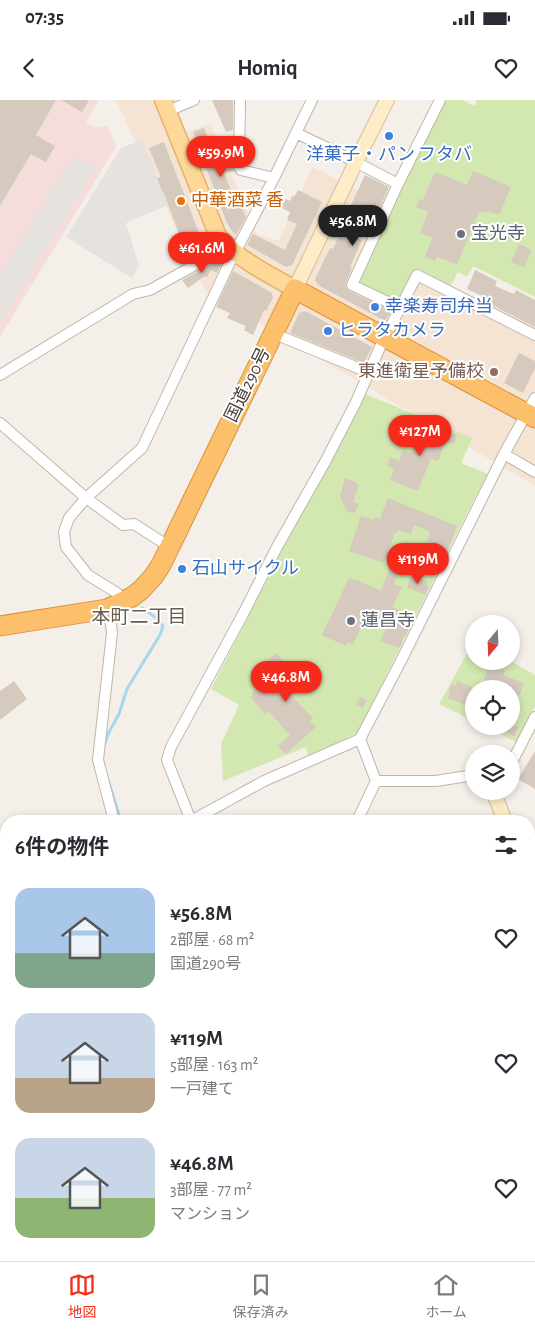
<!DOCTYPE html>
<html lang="ja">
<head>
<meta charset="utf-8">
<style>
	body { margin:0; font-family:"Alegreya Sans","Noto Sans JP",sans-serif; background:#f7f7f7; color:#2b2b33; height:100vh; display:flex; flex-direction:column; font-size:19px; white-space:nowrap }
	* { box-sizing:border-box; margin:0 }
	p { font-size:16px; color:#7c7c81 }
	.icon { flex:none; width:28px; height:28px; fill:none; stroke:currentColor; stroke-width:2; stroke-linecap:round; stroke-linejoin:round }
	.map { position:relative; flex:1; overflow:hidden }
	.side { position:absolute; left:0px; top:715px; width:535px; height:446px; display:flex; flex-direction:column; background:#fff; border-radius:20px 20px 0 0; box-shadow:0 2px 8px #0003 }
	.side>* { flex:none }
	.needle { width:32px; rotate:199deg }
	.buttons { position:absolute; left:465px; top:515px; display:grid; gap:10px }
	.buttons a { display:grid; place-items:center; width:55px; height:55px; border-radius:50%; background:#fff; box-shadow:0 2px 8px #0003; font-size:25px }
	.price { position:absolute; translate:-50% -42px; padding:0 11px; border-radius:18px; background:#f72b1c; color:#fff; font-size:16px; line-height:32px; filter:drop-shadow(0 1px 2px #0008) }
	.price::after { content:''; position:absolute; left:50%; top:30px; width:15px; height:11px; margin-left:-8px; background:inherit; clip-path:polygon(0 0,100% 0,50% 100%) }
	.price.active { background:#222; color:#fff }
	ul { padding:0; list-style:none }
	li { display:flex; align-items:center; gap:15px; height:125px; padding:0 15px }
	li span { display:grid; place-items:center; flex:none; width:140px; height:100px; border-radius:15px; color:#555 }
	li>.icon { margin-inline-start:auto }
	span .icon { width:60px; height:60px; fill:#fffc; stroke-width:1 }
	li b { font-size:21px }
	h2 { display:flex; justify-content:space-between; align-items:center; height:60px; padding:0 15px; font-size:21px }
	.status { display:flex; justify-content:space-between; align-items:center; height:35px; padding:0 25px; background:#fff; direction:ltr }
	.status svg { height:14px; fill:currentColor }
	header { display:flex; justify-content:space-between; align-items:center; height:65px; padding:0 15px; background:#fff; font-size:22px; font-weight:700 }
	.menu { display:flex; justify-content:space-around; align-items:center; height:70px; border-top:1px solid #e1e1e2; background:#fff; font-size:14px; color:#7c7c81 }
	.menu a { display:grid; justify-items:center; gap:2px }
	.menu .active { color:#f72b1c }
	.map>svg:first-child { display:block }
</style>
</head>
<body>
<div class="status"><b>07:35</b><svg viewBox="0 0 49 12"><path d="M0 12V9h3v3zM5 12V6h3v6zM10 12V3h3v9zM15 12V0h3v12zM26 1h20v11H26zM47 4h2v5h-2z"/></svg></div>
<header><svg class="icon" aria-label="back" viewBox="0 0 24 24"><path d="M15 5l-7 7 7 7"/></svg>Homiq<svg class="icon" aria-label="heart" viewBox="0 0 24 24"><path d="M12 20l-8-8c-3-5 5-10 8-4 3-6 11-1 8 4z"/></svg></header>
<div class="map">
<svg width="535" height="1161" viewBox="0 0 535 1161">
	<rect width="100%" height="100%" fill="#f4efe8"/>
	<!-- commercial -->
	<path fill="#f5e4d3" d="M116,0H155L170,37L210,24L257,134L279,141L312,67L383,102L350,185L420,179L535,240V386L205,191Z"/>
	<!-- medical -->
	<path fill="#f4dddb" d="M0,0H99L86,22L96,28L108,26L116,47L0,237Z"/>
	<!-- green -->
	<path fill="#d3e7b1" d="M440,0H462L475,6L477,0H535V197L473,166L467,177L458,172L448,191L417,175L400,208L352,185Z
		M363,293L472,338L461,363L488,374L472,403L358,632L309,657L306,647L223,681L221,644L239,605L211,589Z
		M474,541V561H511L535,575V606L518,643L485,626H511V589H474V621L439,604Z
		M535,1120V1161H512L511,1155H529V1121Z"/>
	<!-- parking -->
	<path fill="#e5e2df" d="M142,40L168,105L126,123L139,166L132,178L66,137L121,48Z
		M73,57L95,68L0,222V175Z
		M535,1074V1120L529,1121V1077Z"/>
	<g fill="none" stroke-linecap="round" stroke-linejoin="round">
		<!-- stream -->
		<path stroke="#a5d7ef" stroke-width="3" d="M104,646L109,632L119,614L127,589L160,535L163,526L155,517L142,508
			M108,680L121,721
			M303,1155L305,1161
			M508,1155L509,1161"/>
	</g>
	<!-- building -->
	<path fill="#d5cabd" d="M0,0H56L36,35L55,46L46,62L31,54L0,106Z
		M61,0H89L82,12Z
		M212,0H233V30L226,32Z
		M204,28L213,49L232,41V66L234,71L224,73L234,98L237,97L246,117L236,135L231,130L226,121L193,32Z
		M164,42L206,151L182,164L175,147L183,144L163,91H162L157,78L161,77L149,48Z
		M473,71L511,87L499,115L487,111L486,113L482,111L481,113L479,112L457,164L437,157L435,161L425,157L432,138L420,133L428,112L416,107L420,99L423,100L435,72L467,85Z
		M365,75L389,87L379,109L376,108L373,114L369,112L365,121L358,138L362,140L350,167L352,168L346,182L345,186L349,191L391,211L385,221L318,185L315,179L330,148L333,149L340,134L338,133Z
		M298,90L322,102L292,165L286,167L247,145L253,134L285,150L297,124L287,120L290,112L269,102L274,93L290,101L292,96L294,97Z
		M519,144L532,150L524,167L511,162Z
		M218,160L222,163L217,173L211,170L207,177L205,176L188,188L182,180Z
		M475,170L497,181L495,186L514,194L516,190L535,200V227L480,199L482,196L480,195L467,189Z
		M233,171L272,193L273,198L266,211L264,210L253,235L244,230L246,226L227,218L230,213L216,207Z
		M305,211L372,247L364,263L290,233L299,213Z
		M519,253L535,261V268L523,293L504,283Z
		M431,325L457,335L454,344L446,341L438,361L431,358L418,391L390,380L394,369L387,366L390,357L399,361L403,350L411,353L421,329L428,332Z
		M345,378L357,383V384L359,385L353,402L359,404L355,413L346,411L340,396Z
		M388,398L457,426L447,453L445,452L440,464L430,460L436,445L427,441L430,433L428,432L429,431L414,425L411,434L398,430L397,433L395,432L384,463L349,451L361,416L373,420L375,417L380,419Z
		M389,469L398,472L394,484L402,487L392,507L413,517L406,536L404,535L400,548L380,541L388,524L368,514L353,544L348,542L346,546L322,535L349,478L356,481L357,480L381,491Z
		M411,475L427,482L426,485L429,486L425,495L407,487Z
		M276,553L292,571L303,561L310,569L299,578L302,582L297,587L300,590L292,596L313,618L310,621L316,627L286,654L278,646L290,635L268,611L265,614L251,598L253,596L251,594L261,585L268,593L284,580L267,561Z
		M489,564L505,570L503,575L524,583L518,599L511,596V589H497L498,585L484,580Z
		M14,581L27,599L0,620V591Z
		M457,581L472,587L466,605L448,598L450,593H448L452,584L456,586Z
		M360,597L367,600L363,608L356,605Z
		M494,626H519L514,636Z
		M535,651V689L518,679Z"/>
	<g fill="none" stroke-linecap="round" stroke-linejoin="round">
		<defs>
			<path id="street" d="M240,0L239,66L241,70L274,78
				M168,11L194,0
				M296,33L348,58L398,84
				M400,208L352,185L398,84L440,0
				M274,232L282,237L368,272
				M0,275L133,194L150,190L227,147
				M0,323L86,398L123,425L134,424L162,442L170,445
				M504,354L535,372
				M123,502L117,493L88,475L66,447L64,432L69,418L86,398L142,348L229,164L274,78L312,0
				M107,509L110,516L112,533L98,660L114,721
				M511,664L535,617
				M376,681H436L474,675
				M191,721L167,660L171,647L243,514L277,447L325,362L356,302L380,247L417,175L535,235
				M191,721L264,681L360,639L402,559L504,354L535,298
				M357,721L376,681L360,639
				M0,823L6,818
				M529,921L535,919
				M529,1023L535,1020
				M0,1149L8,1161
				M108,1155L113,1161
				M296,1155L298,1161
				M370,1155L373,1161
				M446,1155L448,1161
				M268,1161L277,1155"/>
			<path id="secondary" d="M295,189L356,62L387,0
				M493,691L505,721
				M529,771L535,782
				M0,834L6,843
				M218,1155L222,1161
				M59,1161L68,1155"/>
			<path id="primary" d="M163,0L218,136C239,160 268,174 295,189"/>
			<path id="highway" d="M0,526L107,509L132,497L141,490L153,477L161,465L295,189L535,318"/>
		</defs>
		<!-- street casing -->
		<use href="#street" stroke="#bfb6aa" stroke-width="12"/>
		<!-- secondary casing -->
		<use href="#secondary" stroke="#d3bf98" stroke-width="16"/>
		<!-- primary casing -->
		<use href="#primary" stroke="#e2b367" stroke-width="19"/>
		<!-- highway casing -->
		<use href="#highway" stroke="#db933a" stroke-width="21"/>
		<!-- street -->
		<use href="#street" stroke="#fff" stroke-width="10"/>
		<!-- secondary -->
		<use href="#secondary" stroke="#feecc8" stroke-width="14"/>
		<!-- primary -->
		<use href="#primary" stroke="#fdd898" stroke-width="16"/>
		<!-- highway -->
		<use href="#highway" stroke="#fcbf6b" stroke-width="19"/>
	</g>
	<!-- markers -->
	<g fill="#3f7fe0" stroke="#fff" stroke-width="2">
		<circle cx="389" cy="36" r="5"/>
		<circle cx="375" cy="207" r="5"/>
		<circle cx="328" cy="231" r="5"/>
		<circle cx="182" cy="469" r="5"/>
	</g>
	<circle fill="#e8710a" stroke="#fff" stroke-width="2" cx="181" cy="101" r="5"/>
	<g fill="#6b7280" stroke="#fff" stroke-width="2">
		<circle cx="461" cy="134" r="5"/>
		<circle cx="351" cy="521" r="5"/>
	</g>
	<circle fill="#8d6e63" stroke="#fff" stroke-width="2" cx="494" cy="272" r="5"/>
	<g text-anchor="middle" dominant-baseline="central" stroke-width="4" stroke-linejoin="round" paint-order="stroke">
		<!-- shop labels -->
		<g font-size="18" fill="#366cbe" stroke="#fff" text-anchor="start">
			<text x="389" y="55" text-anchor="middle">洋菓子・パン フタバ</text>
			<text x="385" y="207">幸楽寿司弁当</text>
			<text x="338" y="231">ヒラタカメラ</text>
			<text x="192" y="469">石山サイクル</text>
		</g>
		<!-- food labels -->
		<g font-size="18" fill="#c56008" stroke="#fff" text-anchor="start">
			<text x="191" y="101">中華酒菜 香</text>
		</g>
		<!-- worship labels -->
		<g font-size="18" fill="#5b616d" stroke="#fff" text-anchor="start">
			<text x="471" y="134">宝光寺</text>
			<text x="361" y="521">蓮昌寺</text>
		</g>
		<!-- education labels -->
		<g font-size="18" fill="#785e54" stroke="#fff" text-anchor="end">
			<text x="484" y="272">東進衛星予備校</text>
		</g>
		<!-- street labels -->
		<g font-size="18" fill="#473f36" stroke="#fff">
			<text transform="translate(248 285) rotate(-64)">国道290号</text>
		</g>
		<!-- neighbourhood labels -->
		<g font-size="19" fill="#695c4e" stroke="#fff">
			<text x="139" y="517">本町二丁目</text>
		</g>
	</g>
</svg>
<div class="buttons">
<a><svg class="needle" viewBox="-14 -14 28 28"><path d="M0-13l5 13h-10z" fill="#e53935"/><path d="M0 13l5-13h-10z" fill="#7c7c81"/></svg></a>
<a><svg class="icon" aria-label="locate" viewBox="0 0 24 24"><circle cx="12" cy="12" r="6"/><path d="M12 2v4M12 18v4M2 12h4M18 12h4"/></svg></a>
<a><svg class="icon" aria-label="layers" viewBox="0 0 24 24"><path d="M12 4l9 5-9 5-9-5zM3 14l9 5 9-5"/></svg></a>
</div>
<b class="price" style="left:221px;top:78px">¥59.9M</b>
<b class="price active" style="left:353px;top:147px">¥56.8M</b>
<b class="price" style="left:202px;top:174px">¥61.6M</b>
<b class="price" style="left:420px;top:357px">¥127M</b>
<b class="price" style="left:418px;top:485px">¥119M</b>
<b class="price" style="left:286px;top:603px">¥46.8M</b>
<section class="side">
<h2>6件の物件<svg class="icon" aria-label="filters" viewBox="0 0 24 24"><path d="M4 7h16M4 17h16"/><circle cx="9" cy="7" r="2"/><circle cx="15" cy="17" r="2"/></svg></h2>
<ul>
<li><span style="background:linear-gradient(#a9c7e8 65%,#7fa58c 0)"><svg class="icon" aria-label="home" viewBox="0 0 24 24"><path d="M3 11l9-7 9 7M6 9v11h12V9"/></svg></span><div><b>¥56.8M</b><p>2部屋 · 68 m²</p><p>国道290号</p></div><svg class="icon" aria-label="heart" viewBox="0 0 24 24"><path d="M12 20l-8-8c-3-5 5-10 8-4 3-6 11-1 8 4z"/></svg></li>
<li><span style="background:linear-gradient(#c9d6e8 65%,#b9a48a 0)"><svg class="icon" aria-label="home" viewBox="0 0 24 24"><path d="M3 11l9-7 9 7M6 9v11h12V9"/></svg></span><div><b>¥119M</b><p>5部屋 · 163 m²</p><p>一戸建て</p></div><svg class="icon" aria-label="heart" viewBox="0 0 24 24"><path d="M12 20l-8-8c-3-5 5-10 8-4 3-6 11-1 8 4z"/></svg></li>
<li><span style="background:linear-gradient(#c9d6e8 60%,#8fb573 0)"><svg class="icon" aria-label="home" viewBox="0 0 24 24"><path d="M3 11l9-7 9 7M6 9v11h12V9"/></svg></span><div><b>¥46.8M</b><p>3部屋 · 77 m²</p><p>マンション</p></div><svg class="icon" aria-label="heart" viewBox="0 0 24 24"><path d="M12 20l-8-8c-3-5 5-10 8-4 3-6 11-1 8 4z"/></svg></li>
</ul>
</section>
</div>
<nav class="menu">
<a class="active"><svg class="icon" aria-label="map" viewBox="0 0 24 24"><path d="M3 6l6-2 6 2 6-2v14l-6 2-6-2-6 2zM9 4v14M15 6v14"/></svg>地図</a>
<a><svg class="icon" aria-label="saved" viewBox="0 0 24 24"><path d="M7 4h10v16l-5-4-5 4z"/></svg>保存済み</a>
<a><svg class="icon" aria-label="home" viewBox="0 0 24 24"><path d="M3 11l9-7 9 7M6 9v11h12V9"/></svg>ホーム</a>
</nav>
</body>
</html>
